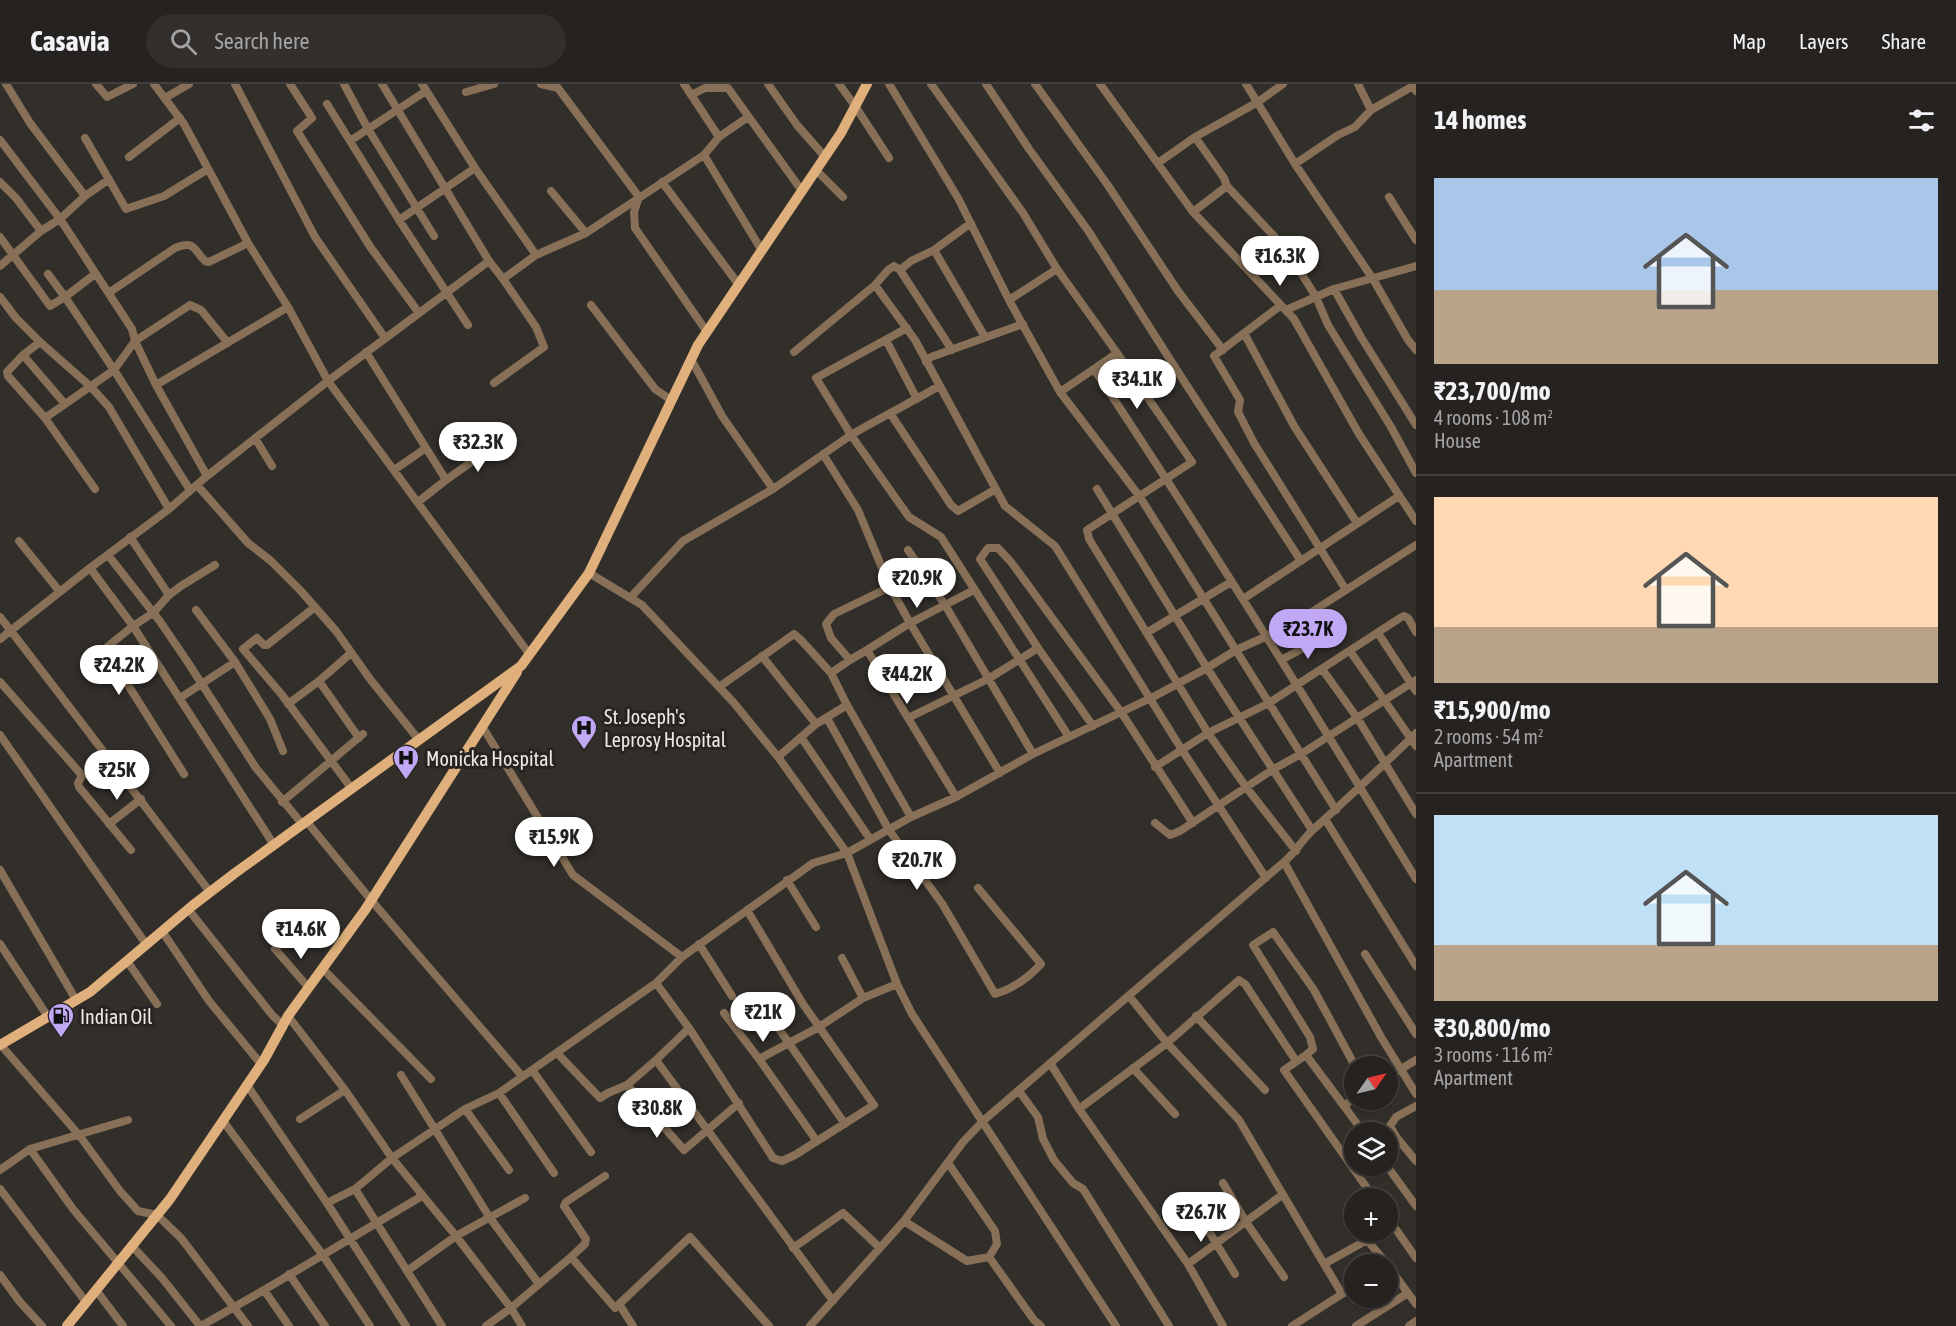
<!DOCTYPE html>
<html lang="en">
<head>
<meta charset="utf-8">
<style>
	body { margin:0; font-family:"Asap Condensed",sans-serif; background:#322f2d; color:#f1f3f6; height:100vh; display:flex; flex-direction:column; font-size:22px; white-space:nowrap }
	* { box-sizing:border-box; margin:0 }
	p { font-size:20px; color:#a4a4a5 }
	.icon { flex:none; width:33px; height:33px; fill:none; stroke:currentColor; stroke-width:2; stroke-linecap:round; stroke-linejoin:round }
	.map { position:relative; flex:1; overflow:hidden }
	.panel { display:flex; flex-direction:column; background:#262220; width:540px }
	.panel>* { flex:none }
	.needle { width:39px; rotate:56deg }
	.fabs { position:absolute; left:1344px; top:972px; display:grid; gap:12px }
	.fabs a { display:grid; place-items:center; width:54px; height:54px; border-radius:50%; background:#262220; box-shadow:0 2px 4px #0004,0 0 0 2px #423f3e; font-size:30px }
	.price { position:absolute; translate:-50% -51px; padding:0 14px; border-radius:21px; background:#fff; color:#222; font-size:20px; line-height:39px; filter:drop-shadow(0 2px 3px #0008) }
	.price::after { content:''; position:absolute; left:50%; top:36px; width:18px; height:14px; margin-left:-9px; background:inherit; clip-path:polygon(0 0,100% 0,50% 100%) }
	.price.active { background:#c0a8f4; color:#111 }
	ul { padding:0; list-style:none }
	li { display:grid; align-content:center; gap:12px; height:318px; padding:0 18px }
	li+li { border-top:2px solid #423f3e }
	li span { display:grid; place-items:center; height:186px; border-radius:0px; color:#555 }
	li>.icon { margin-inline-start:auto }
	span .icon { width:108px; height:108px; fill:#fffc; stroke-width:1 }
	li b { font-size:26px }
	h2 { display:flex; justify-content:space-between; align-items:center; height:72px; padding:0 18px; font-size:26px }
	header { display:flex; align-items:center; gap:36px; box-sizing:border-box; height:84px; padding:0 30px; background:#262220; border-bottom:2px solid #423f3e }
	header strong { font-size:28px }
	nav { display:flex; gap:33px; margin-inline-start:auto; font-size:21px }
	.search { width:420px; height:54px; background:#322f2d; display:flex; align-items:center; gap:15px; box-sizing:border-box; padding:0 21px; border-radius:33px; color:#a4a4a5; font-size:22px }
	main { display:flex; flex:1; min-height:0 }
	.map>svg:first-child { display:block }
</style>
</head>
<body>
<header>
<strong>Casavia</strong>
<div class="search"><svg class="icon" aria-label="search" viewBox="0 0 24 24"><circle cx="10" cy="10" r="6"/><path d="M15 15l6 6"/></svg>Search here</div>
<nav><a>Map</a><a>Layers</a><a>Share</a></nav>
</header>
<main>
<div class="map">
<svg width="1416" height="1242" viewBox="0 0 1416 1242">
	<rect width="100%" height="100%" fill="#322e2a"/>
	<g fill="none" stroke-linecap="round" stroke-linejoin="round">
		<!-- minor -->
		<path stroke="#877057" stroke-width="8" d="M6,0L30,39L85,112
			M96,0L107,13L133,0
			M154,0L184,40L248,159L288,223L328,297L489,177L503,195L536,171
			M235,0L315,153L385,254
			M290,0L312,34L297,47L371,164L419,229
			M344,0L368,45L350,57
			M382,0L489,177
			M422,0L475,84L536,171L586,149L704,71
			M541,0L558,4L639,113L634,128L635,144L707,248
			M684,0L719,53L704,71L762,167
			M768,0L797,41L825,73
			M839,0L855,22L889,74
			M889,0L958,114L1009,216L1060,308L1140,413L1336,726
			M931,0L1023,129L1057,185
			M986,0L1029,65L1089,148L1178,288L1301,477
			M1035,0L1107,100L1178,207L1223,266
			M1100,0L1193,128L1294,235L1359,350L1416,437
			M1246,0L1295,80L1373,195L1408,256L1416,266
			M1358,0L1371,26L1413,2L1416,7
			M426,7L368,45L434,152
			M466,8L494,0
			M691,11L705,4H728L802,107
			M165,14L189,0
			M327,20L399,136
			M719,53L748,33
			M1195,53L1224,94L1227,102L1286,165L1316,213L1328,241L1391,343L1416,389
			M85,54L126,125L164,112L208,85
			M0,56L60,135L132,245L135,257L114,286L45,334L95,405
			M129,73L180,34
			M1158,79L1195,53L1258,18L1283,0
			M1295,80L1338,51L1355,43L1371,26
			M816,86L843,113
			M0,98L16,114L41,147
			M662,98L739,201
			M551,107L586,149
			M1389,113L1416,156
			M1193,128L1227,102
			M0,153L50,222L65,213L114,286L190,406
			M934,166L985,253
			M0,182L41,147L60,135L85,112L108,96
			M900,186L911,177L934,166L971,139
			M48,190L65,213L95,190
			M875,201L888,186L894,182L900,186L952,266
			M1334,205L1361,253L1416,341
			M110,208L175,164C195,156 193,165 205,177L209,178L248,159
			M0,213L16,234L40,258
			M1009,216L1057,185L1117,269L1094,285C1205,452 1312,624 1416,795
			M591,221L655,305L671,316
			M1280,222L1214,272L1240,316L1238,328L1254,359L1346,506
			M1286,226L1334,205L1416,182
			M468,241L399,136L475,84
			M1244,249L1294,342L1357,439
			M886,256L917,315
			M366,268L446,396L418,418
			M794,268L875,201L915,256L1005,422L1055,462L1182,666L1266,794
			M1117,269L1192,378L1087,446L1089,455L1208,649L1246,703L1296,767
			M23,271L65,320
			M691,275L722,332L773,405L851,351L816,294L907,244
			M926,278L931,273L1023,240
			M494,299L544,263L536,243L503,195
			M156,301L135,257L190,221L201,226L228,259
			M939,302C910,319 880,334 851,351L909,433L941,453L1069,653
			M1060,308L1094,285
			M890,329L951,421L958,427L996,405
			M45,334L8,292L7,288L23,271L40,258L91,303L109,323L169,425
			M255,354L272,382
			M823,370L858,426L890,503L910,539L1000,689
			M394,386L426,364
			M207,392L156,301L288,223
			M446,396L495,361
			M197,401L248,459L271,477L300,506L336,547L370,595L419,656
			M1097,405L1207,584L1312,746
			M130,453L169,511
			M19,457L60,508
			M908,466L945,521L1033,670
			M108,471L159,536L185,574L256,684L303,741
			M215,481L181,502L169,511L153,529L133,542L274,761
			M90,484L133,542L107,563L113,577L184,690
			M589,489L642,521L734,619L778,673L847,769L897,900L912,930L1116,1242
			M630,514L683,457L773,405
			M1243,515L1399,412
			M315,523L267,561H264L257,554L243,565L282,611L352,705
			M196,526L235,578
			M0,533C71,624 140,716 210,808
			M1148,548L1231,498
			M1378,549L1416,607
			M0,555L90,484L169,425L207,392L328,297L530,571
			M867,566L850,576L831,554L826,540L834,530L890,503
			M1350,567L1416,662
			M351,569L319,597L359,654
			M762,572L816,640
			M850,576L831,589L847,621L911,733
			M1281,576L1324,553
			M1322,585L1358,635L1416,730
			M0,598L80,689L82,692L78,699L79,703L131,766
			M719,603L794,550L801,556L831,589
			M180,614L235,578L270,635L283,667
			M288,620L319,597
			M827,634L889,746L943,821L995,910C1012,905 1029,893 1041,880L978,804
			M908,634L867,566L910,539L974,506
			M482,642L573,791L682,873
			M1093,642L1038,564L980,475L988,464H998L1011,478L1121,628L1193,739
			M0,651L146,860
			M801,653L870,755
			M778,673L816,640L847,621
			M1155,683L1208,649L1269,619L1400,534L1404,532L1408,534L1416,548
			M956,713L908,634L988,595L1038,564
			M282,718L363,650
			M1325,735L1416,882
			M307,738L371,816L522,992
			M1155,739L1170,751L1180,747L1272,686L1301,670L1416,596
			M109,740L141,715
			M1284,778L1381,953L1416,1010
			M0,786L76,916
			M787,796L816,843
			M188,825L273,932L283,941
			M162,847L209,917L261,980
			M0,860L48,933
			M699,860L732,912
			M275,865L308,903
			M1365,870L1416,950
			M127,877L157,920
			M323,885L431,995
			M1129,912L1167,959L1239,1036L1324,1180L1367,1156L1387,1180
			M863,914L897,900
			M761,919L845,1040
			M724,929L759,975
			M288,932L345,1006L392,1074L456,1152L511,1224L571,1173L615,1224L690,1153L769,1242
			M1196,932L1265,1006
			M689,944L773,1074L782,1077L795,1071L874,1021L803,920L747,826
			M0,960L79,1051L120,1107L138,1127L157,1131L181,1154L248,1242
			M557,969L600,1014L608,1009L627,1001
			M1306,971L1284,986L1374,1114
			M656,976L627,1001L684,1066L739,1019
			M1050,979L1079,1025L1188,1180L1223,1242
			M1133,984L1175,1030
			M401,991L490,1134L539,1200
			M1388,993L1416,976
			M247,1001L327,1119L355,1105L392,1074L465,1025L499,1009L532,986
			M1019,1007L1038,1033L1043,1055L1054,1076L1073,1099L1083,1105L1169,1242
			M499,1009L554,1089
			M1354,1014L1344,1022L1363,1048
			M1344,1022L1306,971L1313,965L1310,953L1253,861L1273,848L1314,906L1355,982
			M1416,1022L1396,1033L1390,1042L1397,1054L1416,1077
			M465,1025L509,1086
			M1079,1025L1167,959L1239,896L1245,900L1296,977
			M300,1035L345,1006
			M223,1037L322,1170L370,1242
			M816,1056L759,975L819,943L863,914L842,874
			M30,1065L73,1125L171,1242
			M591,1068L532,986L656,899
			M1387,1082L1416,1122
			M0,1086L30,1065L128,1036
			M1223,1099L1246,1138L1284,1193
			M0,1105L86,1218
			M355,1105L442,1242
			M1189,1115L1235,1190
			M327,1119L406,1242
			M1388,1134L1416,1174
			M904,1137L967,1177L989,1173L997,1160L995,1147L948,1079
			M132,1162L162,1194L200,1242
			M793,1164L843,1129L880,1164
			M571,1173L585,1160L586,1155L564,1122L566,1118L605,1092
			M989,1173L1034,1236L1041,1242
			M1188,1180L1282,1111
			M1324,1180L1342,1210L1354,1203
			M1388,1182L1416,1220
			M407,1187L456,1152L525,1114
			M289,1190L325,1242
			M0,1191L20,1218L42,1242
			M96,1206L123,1242
			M264,1206L289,1242
			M833,1217L656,976L689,944L656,899L682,873L813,779L847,769L911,733L956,713L1033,670L1153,613L1207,584L1236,566L1267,552L1307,531L1416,461
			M619,1220L633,1242
			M201,1242L264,1206L422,1112
			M486,1242L511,1224L522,1242
			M810,1242L904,1137L963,1058L983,1037L1284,778C1296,768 1303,754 1315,744C1349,713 1383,682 1416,649
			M1292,1242L1342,1210
			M1356,1242L1408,1209
			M1409,1242L1416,1237"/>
		<!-- major -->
		<path stroke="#dfb07b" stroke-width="10" d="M0,961L90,908L192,822L235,789L521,582L589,489L698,261L841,49L867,0
			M67,1242L170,1115L264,976L288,932L365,826L517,588"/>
	</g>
	<!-- icons -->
	<defs>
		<symbol id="hospital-pin" viewBox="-11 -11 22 30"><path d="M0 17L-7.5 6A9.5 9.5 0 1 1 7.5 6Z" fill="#c0a8f4" stroke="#282421"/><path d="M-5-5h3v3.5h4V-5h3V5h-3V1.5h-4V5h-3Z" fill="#111"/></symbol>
		<symbol id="fuel-pin" viewBox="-11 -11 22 30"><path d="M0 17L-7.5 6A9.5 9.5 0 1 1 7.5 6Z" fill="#c0a8f4" stroke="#282421"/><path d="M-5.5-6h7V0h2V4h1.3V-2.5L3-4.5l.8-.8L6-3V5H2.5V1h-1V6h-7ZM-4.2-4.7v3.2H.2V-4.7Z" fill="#111"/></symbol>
	</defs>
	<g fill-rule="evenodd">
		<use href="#hospital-pin" x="569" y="629" width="30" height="40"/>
		<use href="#hospital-pin" x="391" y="659" width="30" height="40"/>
		<use href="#fuel-pin" x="46" y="917" width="30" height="40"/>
	</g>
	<g text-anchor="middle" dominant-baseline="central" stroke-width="6" stroke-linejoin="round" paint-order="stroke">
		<!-- poi labels -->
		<g font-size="20" fill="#ebe8e6" stroke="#282421" text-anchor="start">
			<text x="604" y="632">St. Joseph's<tspan x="604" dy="23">Leprosy Hospital</tspan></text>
			<text x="426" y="674">Monicka Hospital</text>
			<text x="80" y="932">Indian Oil</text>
		</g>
	</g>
</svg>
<div class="fabs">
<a><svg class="needle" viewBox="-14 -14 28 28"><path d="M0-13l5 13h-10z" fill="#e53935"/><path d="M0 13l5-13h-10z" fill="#a4a4a5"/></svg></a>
<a><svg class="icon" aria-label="layers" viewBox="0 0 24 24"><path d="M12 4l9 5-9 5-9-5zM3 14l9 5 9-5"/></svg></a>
<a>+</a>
<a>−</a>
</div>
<b class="price" style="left:1280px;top:203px">₹16.3K</b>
<b class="price" style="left:1137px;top:326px">₹34.1K</b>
<b class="price" style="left:478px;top:389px">₹32.3K</b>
<b class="price" style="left:917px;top:525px">₹20.9K</b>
<b class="price active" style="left:1308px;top:576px">₹23.7K</b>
<b class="price" style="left:119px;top:612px">₹24.2K</b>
<b class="price" style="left:907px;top:621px">₹44.2K</b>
<b class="price" style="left:117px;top:717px">₹25K</b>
<b class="price" style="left:554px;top:784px">₹15.9K</b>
<b class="price" style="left:917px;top:807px">₹20.7K</b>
<b class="price" style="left:301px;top:876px">₹14.6K</b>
<b class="price" style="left:763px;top:959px">₹21K</b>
<b class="price" style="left:657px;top:1055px">₹30.8K</b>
<b class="price" style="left:1201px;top:1159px">₹26.7K</b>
</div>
<section class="panel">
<h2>14 homes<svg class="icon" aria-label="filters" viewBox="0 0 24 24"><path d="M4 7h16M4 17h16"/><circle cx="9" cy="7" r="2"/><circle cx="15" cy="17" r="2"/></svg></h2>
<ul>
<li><span style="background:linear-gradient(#a9c7e8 60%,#b9a48a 0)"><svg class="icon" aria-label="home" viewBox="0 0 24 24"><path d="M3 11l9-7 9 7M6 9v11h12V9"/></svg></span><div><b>₹23,700/mo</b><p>4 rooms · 108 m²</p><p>House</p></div></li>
<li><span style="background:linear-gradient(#ffd9b3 70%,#b9a48a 0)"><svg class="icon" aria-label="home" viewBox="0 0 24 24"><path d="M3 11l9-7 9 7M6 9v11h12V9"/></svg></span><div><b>₹15,900/mo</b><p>2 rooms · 54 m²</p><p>Apartment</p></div></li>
<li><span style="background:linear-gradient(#bfe0f5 70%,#b9a48a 0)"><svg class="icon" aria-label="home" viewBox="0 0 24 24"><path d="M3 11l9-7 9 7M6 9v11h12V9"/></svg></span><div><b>₹30,800/mo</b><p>3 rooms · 116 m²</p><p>Apartment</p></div></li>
</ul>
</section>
</main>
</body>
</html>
